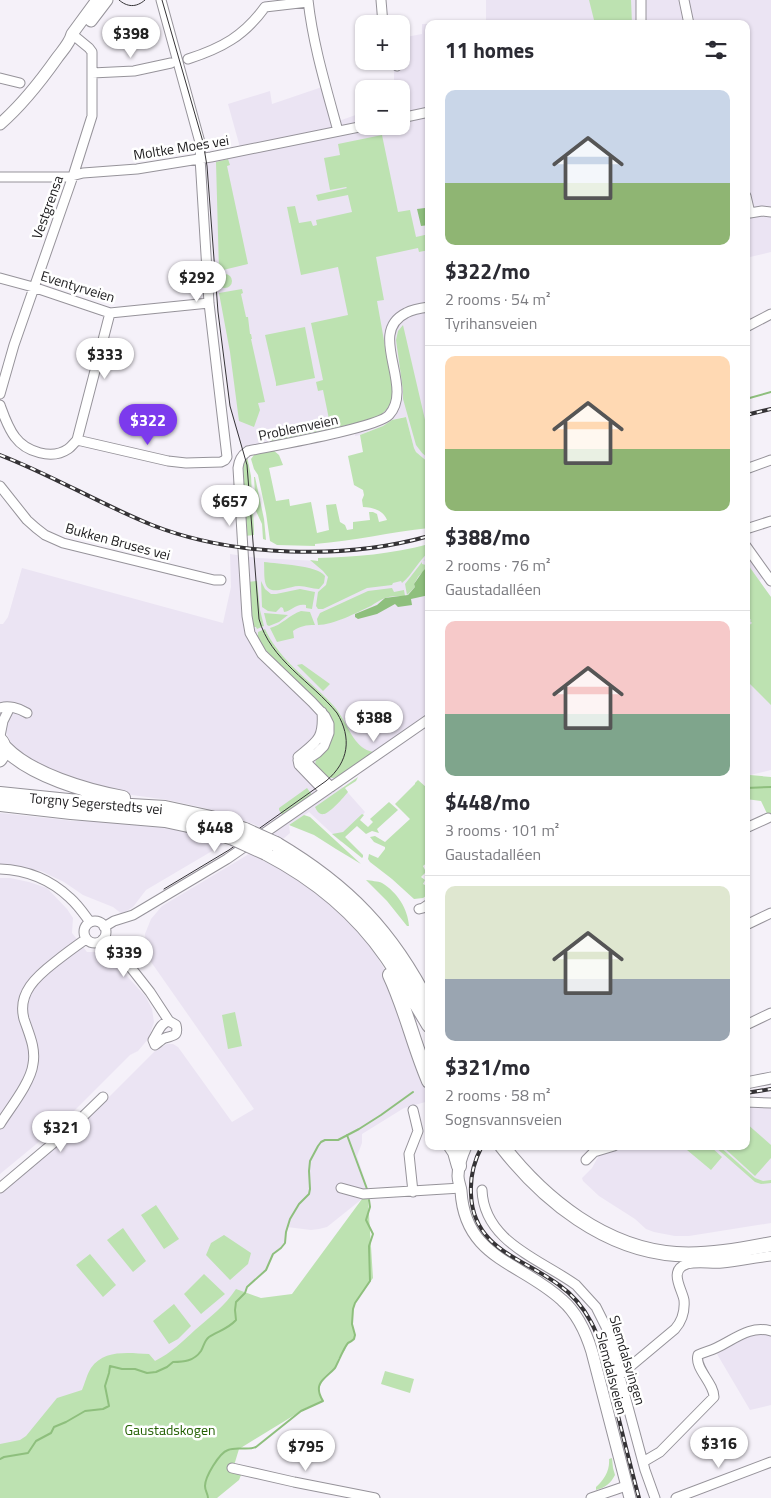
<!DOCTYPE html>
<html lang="en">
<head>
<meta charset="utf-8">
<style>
	body { margin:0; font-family:"Titillium Web",sans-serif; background:#f7f7f7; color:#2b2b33; height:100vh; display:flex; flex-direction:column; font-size:19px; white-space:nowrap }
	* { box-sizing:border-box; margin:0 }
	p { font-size:16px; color:#7c7c81 }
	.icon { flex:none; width:28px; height:28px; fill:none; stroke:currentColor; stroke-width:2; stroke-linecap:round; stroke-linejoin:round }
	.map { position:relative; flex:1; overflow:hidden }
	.sheet { position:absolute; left:425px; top:20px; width:325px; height:1130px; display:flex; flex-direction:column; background:#fff; border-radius:10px; box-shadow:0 1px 4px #0004 }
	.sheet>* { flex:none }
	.fabs { position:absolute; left:355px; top:15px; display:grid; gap:10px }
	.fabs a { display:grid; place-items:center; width:55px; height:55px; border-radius:10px; background:#fff; box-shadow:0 1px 4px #0004; font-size:25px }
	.price { position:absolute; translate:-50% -42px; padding:0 11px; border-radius:18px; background:#fff; color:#222; font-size:16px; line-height:32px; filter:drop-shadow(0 1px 2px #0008) }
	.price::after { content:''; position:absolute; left:50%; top:30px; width:15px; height:11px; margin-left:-8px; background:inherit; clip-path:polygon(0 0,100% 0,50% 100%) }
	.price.current { background:#7c3aed; color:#fff }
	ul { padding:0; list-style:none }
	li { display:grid; align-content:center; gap:10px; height:265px; padding:0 20px }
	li+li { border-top:1px solid #e1e1e2 }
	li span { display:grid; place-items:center; height:155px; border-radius:10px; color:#555 }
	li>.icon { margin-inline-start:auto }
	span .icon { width:90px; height:90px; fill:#fffc; stroke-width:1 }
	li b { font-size:21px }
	h2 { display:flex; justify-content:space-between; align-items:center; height:60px; padding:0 20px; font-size:21px }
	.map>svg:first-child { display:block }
</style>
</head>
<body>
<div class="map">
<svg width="771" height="1498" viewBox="0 0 771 1498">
	<rect width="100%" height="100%" fill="#f5f1f9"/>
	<!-- built -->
	<path fill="#ebe4f3" d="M486,0H771V252L746,258V24H435L486,23Z
		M422,24H429V423L412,428L417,445L422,453L429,458V463L416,452L414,448L406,417H404L392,420L383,426L360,435L355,436V429L244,454L234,424L229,401L216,291L210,192L206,158L241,151L228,104L270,91L272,104L325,86L336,122L364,112V126H401V89H394V67L396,61H401V38L422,34Z
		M429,544V725L342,786L365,812L341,842L309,812L289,825L290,833L260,859L306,881L349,922L369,945L382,965L391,982L405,1020L429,1006V1015L405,1029L429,1101L404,1108L362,1134V1143L357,1156L367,1186L368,1199H362L327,1227L319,1229L311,1230L287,1227L285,1243L284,1245L273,1254L266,1270L247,1287L245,1293L201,1351L109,1373L0,1459V1191L92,1114L155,1051L167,1044H173L178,1047L232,1122L254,1109L149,959L146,951L145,934L151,919L162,906L249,854L275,834L253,824L209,809L168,800L118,793L48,770L15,750L5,731L0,730V624H3L8,617L22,568L223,623L231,587L230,554L258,558L318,561L375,555L411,549Z
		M746,546L766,574L759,581L771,597V770L746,776Z
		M0,813L74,821H120L165,824V828L190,831L224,844L146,890L133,907L122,914L113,907L83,895L64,882L41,871L15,866L0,865Z
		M0,878H10L29,882L47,888L67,909L73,918L72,933L87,952H96L104,954L117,965L146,997L152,1009L154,1022L149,1038L138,1051L130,1055L63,1122L0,1174Z
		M746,1105L771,1107V1223L689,1236H675L654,1232L646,1229L635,1219L599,1196L583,1181L582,1178L592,1168L599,1155L620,1146H746Z
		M756,1332L771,1333V1405L750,1410L717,1354Z"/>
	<!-- green -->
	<path fill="#bde2b1" d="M589,0H631L632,24H595Z
		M382,135L398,212L410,210L416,237L429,234V250L419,252L418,248L376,257L384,300L377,301L393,391C392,405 387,411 375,419L272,441L268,438L270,433L329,419L323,390L318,391L316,382L323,380L311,323L348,315L338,267L301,275L287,207L295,206L299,223L311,221L313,226L317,225L316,220L352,212L348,195L318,201L316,195L347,188L346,187L330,190L324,158L340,155L338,144Z
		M228,159L230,165L227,166L248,264L219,271L216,162Z
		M218 281a7 7 0 1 1 14 0a7 7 0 1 1-14 0Z
		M242,289L243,293L241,294L246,317H248L250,334H251L252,339H251L265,402L258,403L260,410L254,427L239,421L230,352L219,293Z
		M403,325L426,424L429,432L428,458L422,453L416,445L403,399V390L396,340L398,331Z
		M305,327L315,378L276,386V383L265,335Z
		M406,417L414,448L416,452L429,463V528C390,532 354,541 315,544V546L277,545L270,541L266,513L258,475L254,469L251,459L254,455L273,450L279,455L283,465L269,468L276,501L289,499L290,506L311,502L317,533L329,530L326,505L336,504L340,522L345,525L347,530L353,529V522L370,520L369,512H373L377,514L379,522L387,520C384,511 373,507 363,507L362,500L364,495L363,490L354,485L348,456L363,452L360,435L383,426L392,420Z
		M247,456L251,476L254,530V535L245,536L241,471L242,462Z
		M254,477H255L264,519L266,540L263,539L262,524L256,511Z
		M429,544V552C418,561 413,574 402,583L401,581L393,583L392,585L367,588L323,609H318L316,606L318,592L326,585L328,577L323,571L310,560L318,561V558C355,557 392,554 429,544Z
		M429,556V565L418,577L414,584L415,587L407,595L405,584L422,562V564L426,565L428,562L425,560L423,561Z
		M264,562C278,564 317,565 325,576L324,583L319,589C312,589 306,586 299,586C294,586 289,588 284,589C261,595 265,579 264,562Z
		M746,562L771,597V705L746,680V628L752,623L750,621L751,620L746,615Z
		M257,581L260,610L264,626L257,629L256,627H253L248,582Z
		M261,581L265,589L271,594H276L300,589L315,592L312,609L306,608V605C296,603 292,611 284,612L283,608L281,607L276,612L268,611L262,607Z
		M392,588L394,592L404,590L405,596C398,596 391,596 385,598C380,600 375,603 371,606C356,613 333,625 318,625L317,619L320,613L368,591Z
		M301,611L310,612L315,625C306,625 300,626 293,631L294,638L277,642L270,628C282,625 289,615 301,611Z
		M264,613L288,615L279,622L269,626L267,625Z
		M265,629C277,655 301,674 321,693C328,700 336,707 341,716C350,730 355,748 373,752C366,757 339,778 333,778C325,778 320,771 315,765L316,759L326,747L332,730L287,673L262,646L256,636L258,635V632Z
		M302,664L330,684L323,691L297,665Z
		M750,775L771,777V822L761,801L746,799V776Z
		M358,777L356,781L345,788L348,792C344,797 330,813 324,814C319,815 317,811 315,807Z
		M418,780L426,787L429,785V861L423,866L425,870L429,868V869L421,877L425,880L423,884L429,887V894L423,898L414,899L392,879L370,862L368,859L369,854L378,858L385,849V847L374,842L370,837L375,836L385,842L410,819L395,804L415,784V783Z
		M307,788L312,795L283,816L279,810V808Z
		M389,802L398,810L377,829L379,833L372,831L366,834L357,826L345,837L363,855V857L362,858L332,834L343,832L362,814L364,815L360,820L368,827L373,822L370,819Z
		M304,815L310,817L361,864L336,849L314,835L289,825Z
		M366,880C371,881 378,881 382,883C397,892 408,909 409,926H407L387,901Z
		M235,1012L242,1046L228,1049L222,1015Z
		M746,1123L771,1145V1158L755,1176L722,1146H746Z
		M690,1146H710L722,1157L711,1170L687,1150Z
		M714,1146H719L755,1178L763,1181L771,1180V1183L761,1184L755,1182Z
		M362,1199H368L373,1278L355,1303L353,1309L352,1324L355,1335L354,1339L347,1344L345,1350L338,1359L337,1365L324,1377L318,1391L322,1400V1402L306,1408L239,1449L232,1472L241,1475L239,1480L217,1498H0V1444L20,1440L26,1436L57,1398L82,1390C85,1383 87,1374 91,1368C104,1349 129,1353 149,1354L155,1361C171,1353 182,1342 195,1330C210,1317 225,1306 236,1289L261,1298L292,1294Z
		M156,1205L179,1239L164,1249L141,1215Z
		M123,1228L146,1261L133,1272L107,1240Z
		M224,1235L251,1253L248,1264L230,1280L206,1255L211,1243Z
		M90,1254L116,1285L103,1297L76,1265Z
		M204,1274L225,1294L201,1314L184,1294Z
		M174,1304L191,1326L178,1339L169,1344L153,1321Z
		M385,1371L414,1379L410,1393L381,1384Z
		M612,1458L613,1468L615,1475C611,1483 605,1488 596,1490V1487C604,1480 610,1471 609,1459Z"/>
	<!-- water -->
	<path fill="#8ebf7d" d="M425,208L426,211H428L429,225L421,226L417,209Z
		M429,565V595L411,599L412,605L398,607L395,604L377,614L358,619L355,617V614L377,605L385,598L408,595L415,587L414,584L423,571Z"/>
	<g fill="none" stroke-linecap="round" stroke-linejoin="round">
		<!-- stream -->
		<path stroke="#8ebf7d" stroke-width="2" d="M746,399L771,392
			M746,788L771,787
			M347,1135L367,1189
			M0,1459L4,1457L28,1453L36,1441L51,1433L54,1427L66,1422L85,1411L103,1409L109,1406L105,1386L109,1373L110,1366L122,1369H135L147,1373L156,1372L167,1367L173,1362C184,1362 194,1361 201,1351C204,1346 204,1341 209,1337C218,1331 228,1329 236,1320L235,1310L236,1302L245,1293L247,1287L266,1270L273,1254L281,1248L285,1243L286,1232L290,1219L299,1204L309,1194L310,1189L309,1171L310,1161L318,1146L321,1142L325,1140H338L359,1129L381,1115L413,1092
			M208,1498C208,1494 205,1491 205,1486C205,1477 219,1453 228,1450C237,1446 247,1451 256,1447L301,1411L323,1401C312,1383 325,1379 335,1368C338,1363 344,1347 348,1343C350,1342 352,1341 354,1339L355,1335L352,1324L353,1309L355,1303L370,1281L369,1246L373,1234L366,1220L370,1207L369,1200"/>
		<defs>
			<path id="minor" d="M308,0C313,45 326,87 338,131
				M381,0L383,24
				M684,0L689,24
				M641,24V0
				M188,59C222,48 244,36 265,7L308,2
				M396,61L397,66
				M92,73L134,71L171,63
				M0,78L20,83
				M401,118L429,112
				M0,177H68L83,173L137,169L211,157L364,126
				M746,196L750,213L762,211L771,212
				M0,278L33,287L110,313L209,303
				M746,327L771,314
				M0,394L14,345L73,176L92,116V52L89,48L72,34
				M0,405C4,416 8,428 15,437C26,452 52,460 68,449C71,447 74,443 77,440
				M77,440L168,461L186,463L221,462L225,460L227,457L209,303L200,158L201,146L161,0
				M77,440L110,313
				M746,469L771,460
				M0,486L27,520L36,528L45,535L63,543L214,580H221
				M746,529L771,521
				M746,546L771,581
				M0,708C8,705 19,708 27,713
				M0,736L3,721L10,707
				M298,757C317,741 324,739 322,712
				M300,758L305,761L331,787
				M298,760L299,765L324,791
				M299,765L317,753L324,746L329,733V724L325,716L312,702L262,654L250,633L247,616L238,468C239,460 241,456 248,451C272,446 377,428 389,415C415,386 366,333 406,313C413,309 421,308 429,307
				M746,828L768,818
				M0,869C27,870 51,880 70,898C78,905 84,914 90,922
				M419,909L423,908L429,904
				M84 932a11 11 0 1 1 22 0a11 11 0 1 1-22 0Z
				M746,925L771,913
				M104,927L114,921L133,915L227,859L429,719
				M103,939L128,964L150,992L169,1021L176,1025C179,1037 173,1035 165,1038C162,1039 158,1043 155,1045
				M746,1025L771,1013
				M155,1045L153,1040C158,1033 160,1023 169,1021
				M746,1102L771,1103
				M0,1124C10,1108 31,1082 33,1064C36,1048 29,1034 24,1019C17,993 37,976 55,962C65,954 76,946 86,939
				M586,1160L594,1152L614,1146
				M0,1188L70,1129L103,1097
				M341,1188L363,1194L461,1188
				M482,1190C484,1242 540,1259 576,1285L596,1307L607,1329L645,1470L655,1498
				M413,1192L409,1154L418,1131L413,1110
				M620,1375L675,1329C682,1321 685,1311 684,1300C682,1289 668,1270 687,1264C698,1261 711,1264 722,1263C738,1261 755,1258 771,1256
				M643,1462L660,1452L714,1397C714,1383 694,1368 698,1355C704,1352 710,1351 716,1348C735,1339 750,1325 771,1331
				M232,1468L294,1482L375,1498
				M591,1498L626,1486
				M676,1498L771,1462"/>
			<path id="major" d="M91,21L107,0
				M0,124C22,105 40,82 57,58C62,51 70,43 72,34L97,0
				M0,738C7,745 7,753 0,761
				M746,1083L771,1078
				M466,1146C462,1155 458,1166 458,1176C458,1181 460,1185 461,1191C465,1259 521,1262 562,1300C578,1314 586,1332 592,1352L630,1498"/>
			<path id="highway" d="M5,748C31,775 86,791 123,798
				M0,794L98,804L165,808L211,818L245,830
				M0,804L71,812L165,820L202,828L233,838
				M276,844C347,886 392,932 429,1006
				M266,853C314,878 356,912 387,957C402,979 415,1002 429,1025
				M390,975C406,1009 414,1046 429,1081
				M451,1146L455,1152L459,1166
				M502,1146C544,1200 605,1249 676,1254C708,1256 740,1250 771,1244"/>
		</defs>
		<!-- minor casing -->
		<use href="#minor" stroke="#96939a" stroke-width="11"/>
		<!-- major casing -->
		<use href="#major" stroke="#96939a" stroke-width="13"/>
		<!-- highway casing -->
		<use href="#highway" stroke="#96939a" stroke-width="16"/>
		<!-- minor -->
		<use href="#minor" stroke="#fff" stroke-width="9"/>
		<!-- major -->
		<use href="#major" stroke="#fff" stroke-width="11"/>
		<!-- highway -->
		<use href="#highway" stroke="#fff" stroke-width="14"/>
		<!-- tram -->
		<path stroke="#353336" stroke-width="1" d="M119,0C127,7 136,8 145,0
			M162,0L203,142L207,166L218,312L230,406L247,465L259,619C270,660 312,682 337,713C352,738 349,762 326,781L229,850L164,889"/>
		<defs>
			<path id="rail" d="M746,415L771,409
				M0,455C52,475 100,504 152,525C233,557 345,560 429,536
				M746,1093L771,1089
				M482,1146C474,1161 470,1177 471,1194C473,1249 523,1258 559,1285C572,1294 583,1307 591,1322C602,1342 605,1365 611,1387C620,1424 629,1461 639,1498"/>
		</defs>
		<!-- rail casing -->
		<use href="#rail" stroke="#353336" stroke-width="4"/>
		<!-- rail -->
		<use href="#rail" stroke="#fff" stroke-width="2" stroke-dasharray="5.5" stroke-linecap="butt"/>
		<defs>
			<path id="highway-bridge" d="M245,830L276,844
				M233,838L266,853"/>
		</defs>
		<!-- highway-bridge casing -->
		<use href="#highway-bridge" stroke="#96939a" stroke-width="16" stroke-linecap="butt"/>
		<!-- highway-bridge -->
		<use href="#highway-bridge" stroke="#fff" stroke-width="14"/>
	</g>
	<g text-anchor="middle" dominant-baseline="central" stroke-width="5" stroke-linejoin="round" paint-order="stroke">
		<!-- street labels -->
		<g font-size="14" fill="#1c1b1d" stroke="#fff">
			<text transform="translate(181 147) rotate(-9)">Moltke Moes vei</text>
			<text transform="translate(47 207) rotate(-70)">Vestgrensa</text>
			<text transform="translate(78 286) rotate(17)">Eventyrveien</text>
			<text transform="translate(298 427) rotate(-12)">Problemveien</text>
			<text transform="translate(118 541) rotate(15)">Bukken Bruses vei</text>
			<text transform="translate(96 803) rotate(5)">Torgny Segerstedts vei</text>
			<text transform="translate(628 1360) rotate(73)">Slemdalsvingen</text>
			<text transform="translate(612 1373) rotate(75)">Slemdalsveien</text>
		</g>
		<!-- park labels -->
		<g font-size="14" fill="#225f00" stroke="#fff">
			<text x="170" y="1429">Gaustadskogen</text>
		</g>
	</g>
</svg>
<div class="fabs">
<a>+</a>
<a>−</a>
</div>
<b class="price" style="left:131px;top:59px">$398</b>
<b class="price" style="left:197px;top:303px">$292</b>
<b class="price" style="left:105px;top:380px">$333</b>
<b class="price current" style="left:148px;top:446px">$322</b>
<b class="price" style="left:230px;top:527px">$657</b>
<b class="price" style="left:374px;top:743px">$388</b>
<b class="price" style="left:215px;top:853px">$448</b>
<b class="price" style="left:124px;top:978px">$339</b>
<b class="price" style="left:61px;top:1153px">$321</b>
<b class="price" style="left:719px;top:1469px">$316</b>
<b class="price" style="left:306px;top:1472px">$795</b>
<section class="sheet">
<h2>11 homes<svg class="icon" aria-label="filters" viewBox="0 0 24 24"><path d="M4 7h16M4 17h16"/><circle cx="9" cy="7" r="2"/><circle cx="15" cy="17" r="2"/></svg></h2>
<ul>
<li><span style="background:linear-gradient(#c9d6e8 60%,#8fb573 0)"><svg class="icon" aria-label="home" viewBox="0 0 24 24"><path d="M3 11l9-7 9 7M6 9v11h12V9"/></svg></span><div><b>$322/mo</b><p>2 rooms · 54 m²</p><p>Tyrihansveien</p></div></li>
<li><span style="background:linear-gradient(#ffd9b3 60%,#8fb573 0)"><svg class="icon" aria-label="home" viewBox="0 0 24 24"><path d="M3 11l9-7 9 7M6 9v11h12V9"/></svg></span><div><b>$388/mo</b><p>2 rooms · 76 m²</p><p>Gaustadalléen</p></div></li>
<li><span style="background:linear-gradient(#f6c9c9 60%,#7fa58c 0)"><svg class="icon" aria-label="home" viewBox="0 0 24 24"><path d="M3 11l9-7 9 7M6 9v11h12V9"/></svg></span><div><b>$448/mo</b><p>3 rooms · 101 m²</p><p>Gaustadalléen</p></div></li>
<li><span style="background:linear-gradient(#dfe7d0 60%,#9aa5b1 0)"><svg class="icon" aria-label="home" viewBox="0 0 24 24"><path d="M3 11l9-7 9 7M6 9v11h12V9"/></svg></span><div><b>$321/mo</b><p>2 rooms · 58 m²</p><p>Sognsvannsveien</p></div></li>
</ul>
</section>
</div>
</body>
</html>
